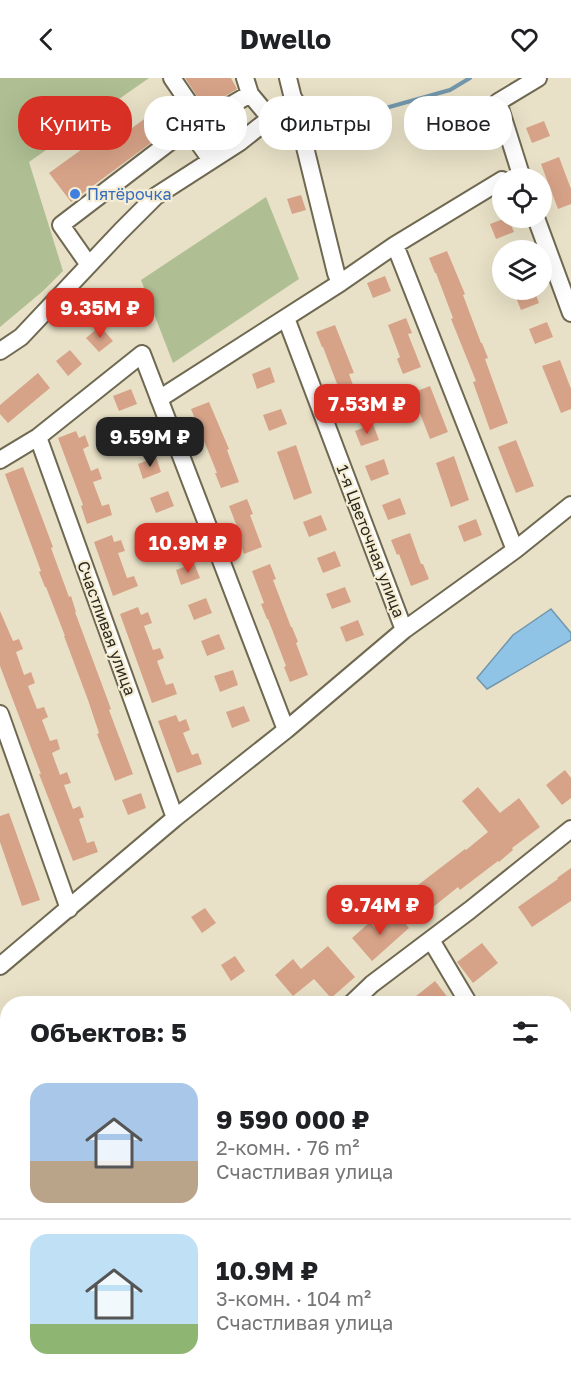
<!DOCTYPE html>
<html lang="ru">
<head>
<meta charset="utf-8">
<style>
	body { margin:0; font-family:"Golos Text",sans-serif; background:#f6f6f6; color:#202124; height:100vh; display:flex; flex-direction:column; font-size:22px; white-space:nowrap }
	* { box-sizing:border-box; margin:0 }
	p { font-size:20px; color:#757577 }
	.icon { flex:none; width:33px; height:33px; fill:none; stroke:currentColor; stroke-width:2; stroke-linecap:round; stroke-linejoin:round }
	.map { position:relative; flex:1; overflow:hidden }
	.sheet { position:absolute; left:0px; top:918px; width:572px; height:384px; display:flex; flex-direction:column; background:#fff; border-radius:24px 24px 0 0; box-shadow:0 6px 24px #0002 }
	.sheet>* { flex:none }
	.hud { position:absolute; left:18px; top:18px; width:536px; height:54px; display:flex; gap:12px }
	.buttons { position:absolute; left:492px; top:90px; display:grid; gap:12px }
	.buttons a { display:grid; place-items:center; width:60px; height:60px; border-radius:50%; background:#fff; box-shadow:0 6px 24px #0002; font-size:30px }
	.price { position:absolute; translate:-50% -51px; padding:0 14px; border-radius:12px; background:#d93025; color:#fff; font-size:20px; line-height:39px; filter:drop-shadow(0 2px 3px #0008) }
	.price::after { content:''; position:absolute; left:50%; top:36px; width:18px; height:14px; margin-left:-9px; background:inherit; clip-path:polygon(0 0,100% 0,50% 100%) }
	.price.selected { background:#222; color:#fff }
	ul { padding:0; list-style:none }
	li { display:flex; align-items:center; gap:18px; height:150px; padding:0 30px }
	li+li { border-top:2px solid #e0e0e0 }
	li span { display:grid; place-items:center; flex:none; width:168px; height:120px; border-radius:18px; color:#555 }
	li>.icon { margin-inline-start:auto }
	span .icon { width:72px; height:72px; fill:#fffc; stroke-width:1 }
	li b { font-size:26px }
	h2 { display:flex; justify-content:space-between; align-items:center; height:72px; padding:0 30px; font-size:26px }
	.chip { padding:0 21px; border-radius:24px; background:#fff; box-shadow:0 6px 24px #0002; font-size:21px; line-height:54px }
	.chip.selected { background:#d93025; color:#fff }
	header { display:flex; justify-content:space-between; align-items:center; height:78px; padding:0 30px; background:#fff; font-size:27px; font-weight:700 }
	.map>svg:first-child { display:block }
</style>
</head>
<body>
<header><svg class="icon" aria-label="back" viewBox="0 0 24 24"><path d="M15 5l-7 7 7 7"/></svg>Dwello<svg class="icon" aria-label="heart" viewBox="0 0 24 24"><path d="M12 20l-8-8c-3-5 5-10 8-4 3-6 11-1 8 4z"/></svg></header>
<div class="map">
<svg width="571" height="1302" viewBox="0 0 571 1302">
	<rect width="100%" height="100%" fill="#e8e1c7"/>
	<!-- green -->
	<path fill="#afbf93" d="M0,0H149L29,84L63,193L43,213L0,249Z
		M266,119L299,201L173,285L141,202Z"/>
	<!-- water -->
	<path fill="#90c4e6" stroke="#7296ab" stroke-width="1.5" d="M551,531L571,555V562L487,611L477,600L513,557Z"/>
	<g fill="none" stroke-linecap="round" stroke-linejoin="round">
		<!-- stream -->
		<path stroke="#7296ab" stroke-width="4" d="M375,33L450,12L470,0"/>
	</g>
	<!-- building -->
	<path fill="#d7a388" d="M185,0H231L237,11L205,30Z
		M173,20L186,39L71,124L49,95L114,48L121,58Z
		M544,43L550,58L532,65L526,50Z
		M559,79L571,111V126L558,131L541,86Z
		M301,117L306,132L292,136L287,121Z
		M506,140H508L514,154L496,161L490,146Z
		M447,173L465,216L463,217L481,265H482L488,280L485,281L508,345L490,352L473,304L476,303L451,241L453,240L436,195H435L429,180Z
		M385,198L391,213L373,220L367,205Z
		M528,212H534L539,225L521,232L515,217Z
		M406,240L412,255L408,256L421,289L403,296L397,281L400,279L388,247Z
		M547,244L553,259L535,266L529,251Z
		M335,247L354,295L349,296L361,329L343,336L338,321L342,319L323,269H322L316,254Z
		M100,248L113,263L99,274L86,260Z
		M70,272L82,286L68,298L56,283Z
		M560,282L571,311V331L561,335L542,288Z
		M270,289L275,304L257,311L252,296Z
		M38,295L50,310L8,345L0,336V327Z
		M430,308L448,354L430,361L412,315Z
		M131,311L137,326L119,333L113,318Z
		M209,324L229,371L227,372L239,404L221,410L215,395H217L191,331Z
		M281,331L287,346L269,353L263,337Z
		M144,345L149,360L131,367L126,352Z
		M373,346L379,362L361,368L355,353Z
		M76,353L79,360L85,357L89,368L83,371L91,393L98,390L102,401L93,404L102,428L109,426L112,437L87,446L81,428L83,427L58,360Z
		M516,362L534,408L516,415L498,369Z
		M296,367L312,415L294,422L277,374Z
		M454,378L469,422L451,429L436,385Z
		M156,379L161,394L143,401L138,386Z
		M384,381L389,396L371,403L365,388Z
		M23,389L53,469L51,470L69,519L71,518L76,534H75L111,631L109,632L133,696L115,703L97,656L99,655L88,622L64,558H65L46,509H45L39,494L41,493L5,396Z
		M168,413L174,428L156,435L150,420Z
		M400,420L406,436L388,442L382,427Z
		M247,421L253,436L250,437L262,469L244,476L238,460L241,459L229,428Z
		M321,437L327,452L309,459L303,444Z
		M476,441L482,457L464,464L458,448Z
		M181,449L186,465L168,471L162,456Z
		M410,455L421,486H423L429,501L411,508L399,476L397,477L391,462Z
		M112,457L114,464L121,462L125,473L118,475L127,500L134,498L138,508L113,518L94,464Z
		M335,473L341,488L323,495L317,480Z
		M194,485L200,500L181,507L176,492Z
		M270,486L276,501L273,502L291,549H292L298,564L296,565L308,597L290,604L284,589L286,588L268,541H267L261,526L264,525L252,493Z
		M345,509L351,524L332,531L326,516Z
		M206,520L212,535L194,542L188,527Z
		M138,529L141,537L148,534L152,545L144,548L153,572L160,570L164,580L157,583L166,607L173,605L177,616L152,625L120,536Z
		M0,533L13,563L19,561L23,571L16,574L24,597L31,594L35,605L28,608L37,631L44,629L48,639L42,642L50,663L57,661L60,671L52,675L60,697L67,694L71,705L64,707L73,731L80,728L84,739L79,741L87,765L94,763L98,774L73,783L46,714L39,696H41L0,588Z
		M358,542L364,557L346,564L340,549Z
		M219,556L225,571L207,578L201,563Z
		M233,592L238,607L220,614L214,598Z
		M244,628L250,643L232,650L226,634Z
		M176,637L179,644L186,641L190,652L183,655L192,677L198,675L202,686L177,695L158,643Z
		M565,692L571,700V720L562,727L546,707Z
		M478,709L500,735L519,720L540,749L512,770L513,772L499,784L498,783L460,812L458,809L422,838L405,817L465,771L466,772L488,754L462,723Z
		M141,715L146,730L128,737L122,722Z
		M9,735L40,822L22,828L0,764V738Z
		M571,790V823L532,849L518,829L558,801L557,800Z
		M205,830L216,845L202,855L191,839Z
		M395,833L409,850L372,883L352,860L370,844L375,850Z
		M482,865L498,885L473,905L457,884Z
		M328,868L355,899L331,920L314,901L293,918L275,897L293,881L301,891Z
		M235,878L245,893L231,903L221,887Z
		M435,903L453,926H406Z"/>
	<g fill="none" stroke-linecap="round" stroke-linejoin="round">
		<defs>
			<path id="minor" d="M172,0L202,44
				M245,0L250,16
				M288,0L336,195L340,205
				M188,50L211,82
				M522,100L498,24L538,0
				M536,140L571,235
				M395,167L515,472
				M89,187L61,147L188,50L202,44L250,16L270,40
				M286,240L404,552
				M0,273L21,259L121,153L156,118L240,64L294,21
				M159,321L340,205L395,167L502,102
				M38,359L175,740
				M0,382L38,359L142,276L286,652
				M0,636L69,831
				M431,862L469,926
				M0,888L175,740L286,652L404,552L515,472L571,427
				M351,926L372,906L470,832L571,751
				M564,1086L571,1117
				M564,1185L571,1190
				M0,1272L8,1263
				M499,1294L506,1302
				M339,1302L346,1294"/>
		</defs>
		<!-- minor casing -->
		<use href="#minor" stroke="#6f6952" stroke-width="20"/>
		<!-- minor -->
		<use href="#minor" stroke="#fff" stroke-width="16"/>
	</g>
	<!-- markers -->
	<circle fill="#3f7fe0" stroke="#f5eed4" stroke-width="2" cx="75" cy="116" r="6"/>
	<g text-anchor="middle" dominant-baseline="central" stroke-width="4.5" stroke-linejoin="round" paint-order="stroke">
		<!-- shop labels -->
		<g font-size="16" fill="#366cbe" stroke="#f5eed4" text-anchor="start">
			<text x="87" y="116">Пятёрочка</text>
		</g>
		<!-- street labels -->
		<g font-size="16" fill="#2c2920" stroke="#f5eed4">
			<text transform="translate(371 463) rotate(69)">1-я Цветочная улица</text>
			<text transform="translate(107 550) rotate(70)">Счастливая улица</text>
		</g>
	</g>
</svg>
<div class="buttons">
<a><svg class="icon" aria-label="locate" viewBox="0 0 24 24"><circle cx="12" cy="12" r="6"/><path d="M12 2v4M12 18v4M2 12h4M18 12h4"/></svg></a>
<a><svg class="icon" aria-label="layers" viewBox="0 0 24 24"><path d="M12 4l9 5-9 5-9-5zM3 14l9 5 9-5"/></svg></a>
</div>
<b class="price" style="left:100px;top:261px">9.35M ₽</b>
<b class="price" style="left:367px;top:357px">7.53M ₽</b>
<b class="price selected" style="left:150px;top:390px">9.59M ₽</b>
<b class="price" style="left:188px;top:496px">10.9M ₽</b>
<b class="price" style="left:380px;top:858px">9.74M ₽</b>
<div class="hud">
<a class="chip selected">Купить</a>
<a class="chip">Снять</a>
<a class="chip">Фильтры</a>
<a class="chip">Новое</a>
</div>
<section class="sheet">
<h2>Объектов: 5<svg class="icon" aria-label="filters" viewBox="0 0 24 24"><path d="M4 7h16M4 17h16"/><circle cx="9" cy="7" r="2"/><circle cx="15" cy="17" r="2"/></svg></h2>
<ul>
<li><span style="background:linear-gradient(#a9c7e8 65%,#b9a48a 0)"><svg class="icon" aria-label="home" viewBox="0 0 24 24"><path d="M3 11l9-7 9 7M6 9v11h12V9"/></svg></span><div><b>9 590 000 ₽</b><p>2-комн. · 76 m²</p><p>Счастливая улица</p></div></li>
<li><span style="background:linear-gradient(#bfe0f5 75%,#8fb573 0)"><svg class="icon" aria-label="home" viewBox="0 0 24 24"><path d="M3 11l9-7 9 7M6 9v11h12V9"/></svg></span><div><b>10.9M ₽</b><p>3-комн. · 104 m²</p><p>Счастливая улица</p></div></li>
</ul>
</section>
</div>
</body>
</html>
